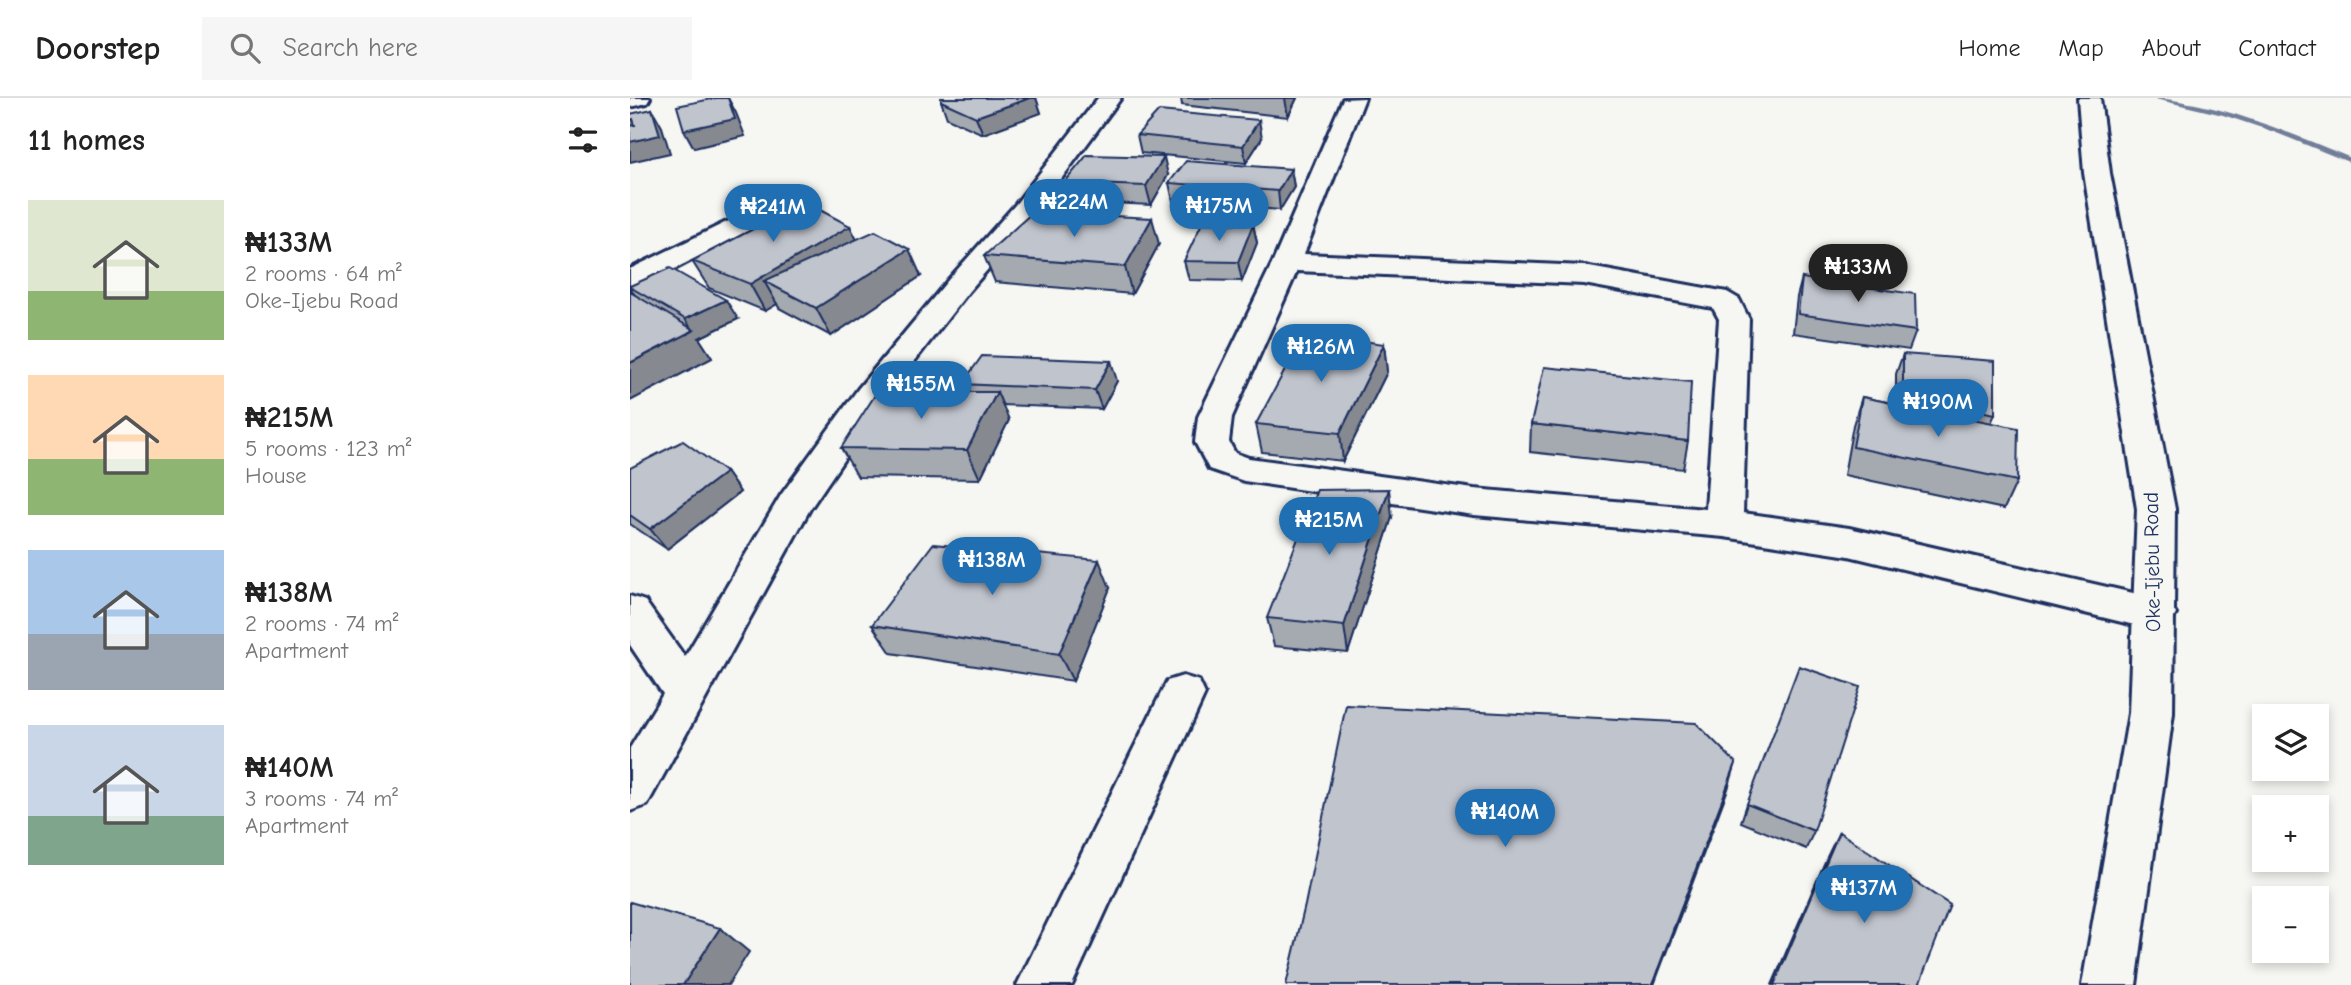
<!DOCTYPE html>
<html lang="en">
<head>
<meta charset="utf-8">
<style>
	body { margin:0; font-family:"Comic Neue",sans-serif; background:#f6f6f6; color:#222; height:100vh; display:flex; flex-direction:column; font-size:26px; white-space:nowrap }
	* { box-sizing:border-box; margin:0 }
	p { font-size:23px; color:#767676 }
	.icon { flex:none; width:38px; height:38px; fill:none; stroke:currentColor; stroke-width:2; stroke-linecap:round; stroke-linejoin:round }
	.map { position:relative; flex:1; overflow:hidden }
	.sheet { display:flex; flex-direction:column; background:#fff; width:630px }
	.sheet>* { flex:none }
	.controls { position:absolute; left:1622px; top:606px; display:grid; gap:14px }
	.controls a { display:grid; place-items:center; width:77px; height:77px; border-radius:0px; background:#fff; box-shadow:0 4px 10px #0003; font-size:35px }
	.price { position:absolute; translate:-50% -60px; padding:0 16px; border-radius:24px; background:#1f6fb2; color:#fff; font-size:23px; line-height:46px; filter:drop-shadow(0 2px 4px #0008) }
	.price::after { content:''; position:absolute; left:50%; top:42px; width:21px; height:16px; margin-left:-10px; background:inherit; clip-path:polygon(0 0,100% 0,50% 100%) }
	.price.selected { background:#222; color:#fff }
	ul { padding:0; list-style:none }
	li { display:flex; align-items:center; gap:21px; height:175px; padding:0 28px }
	li span { display:grid; place-items:center; flex:none; width:196px; height:140px; border-radius:0px; color:#555 }
	li>.icon { margin-inline-start:auto }
	span .icon { width:84px; height:84px; fill:#fffc; stroke-width:1 }
	li b { font-size:30px }
	h2 { display:flex; justify-content:space-between; align-items:center; height:84px; padding:0 28px; font-size:30px }
	header { display:flex; align-items:center; gap:42px; box-sizing:border-box; height:98px; padding:0 35px; background:#fff; border-bottom:2px solid #e0e0e0 }
	header strong { font-size:33px }
	nav { display:flex; gap:38px; margin-inline-start:auto; font-size:24px }
	.search { width:490px; height:63px; background:#f6f6f6; display:flex; align-items:center; gap:18px; box-sizing:border-box; padding:0 24px; border-radius:0px; color:#767676; font-size:26px }
	main { display:flex; flex:1; min-height:0 }
	.map>svg:first-child { display:block }
</style>
</head>
<body>
<header>
<strong>Doorstep</strong>
<div class="search"><svg class="icon" aria-label="search" viewBox="0 0 24 24"><circle cx="10" cy="10" r="6"/><path d="M15 15l6 6"/></svg>Search here</div>
<nav><a>Home</a><a>Map</a><a>About</a><a>Contact</a></nav>
</header>
<main>
<section class="sheet">
<h2>11 homes<svg class="icon" aria-label="filters" viewBox="0 0 24 24"><path d="M4 7h16M4 17h16"/><circle cx="9" cy="7" r="2"/><circle cx="15" cy="17" r="2"/></svg></h2>
<ul>
<li><span style="background:linear-gradient(#dfe7d0 65%,#8fb573 0)"><svg class="icon" aria-label="home" viewBox="0 0 24 24"><path d="M3 11l9-7 9 7M6 9v11h12V9"/></svg></span><div><b>₦133M</b><p>2 rooms · 64 m²</p><p>Oke-Ijebu Road</p></div></li>
<li><span style="background:linear-gradient(#ffd9b3 60%,#8fb573 0)"><svg class="icon" aria-label="home" viewBox="0 0 24 24"><path d="M3 11l9-7 9 7M6 9v11h12V9"/></svg></span><div><b>₦215M</b><p>5 rooms · 123 m²</p><p>House</p></div></li>
<li><span style="background:linear-gradient(#a9c7e8 60%,#9aa5b1 0)"><svg class="icon" aria-label="home" viewBox="0 0 24 24"><path d="M3 11l9-7 9 7M6 9v11h12V9"/></svg></span><div><b>₦138M</b><p>2 rooms · 74 m²</p><p>Apartment</p></div></li>
<li><span style="background:linear-gradient(#c9d6e8 65%,#7fa58c 0)"><svg class="icon" aria-label="home" viewBox="0 0 24 24"><path d="M3 11l9-7 9 7M6 9v11h12V9"/></svg></span><div><b>₦140M</b><p>3 rooms · 74 m²</p><p>Apartment</p></div></li>
</ul>
</section>
<div class="map">
<svg width="1721" height="887" viewBox="0 0 1721 887">
	<rect width="100%" height="100%" fill="#f6f6f2"/>
	<filter id="ink" filterUnits="userSpaceOnUse"><feTurbulence type="fractalNoise" baseFrequency=".0143" numOctaves="2"/><feDisplacementMap in="SourceGraphic" scale="14" xChannelSelector="R" yChannelSelector="G"/><feConvolveMatrix kernelMatrix="1 2 1 2 8 2 1 2 1" color-interpolation-filters="sRGB"/></filter>
	<g filter="url(#ink)">
		<g fill="none" stroke-linecap="round" stroke-linejoin="round">
			<!-- stream -->
			<path fill="#717e99" fill-rule="evenodd" d="M1521,0C1538,0 1554,4 1570,7C1623,19 1672,40 1721,60V65L1644,34L1593,17Z"/>
			<defs>
				<path id="minor" d="M0,0H20L17,5L0,9Z
					M468,0H491L403,119L339,193L252,305L180,411L17,707L0,713V650L33,596L0,547V498L15,503L55,559L151,397L228,291L319,181L385,107Z
					M735,0L674,156L954,168L1097,194L1109,201L1119,221L1113,415L1219,430L1525,500L1540,505L1546,516L1540,527L1525,532L1219,458L1094,439L844,417L614,383L579,371L565,344L568,319L643,164L713,1ZM667,173L954,186L1083,210L1089,221L1076,411L844,391L619,360L605,355L599,344L602,319Z
					M111,117L121,119L125,125L121,131L10,189L0,192V171Z
					M553,578L569,583L575,596L442,887H387L537,583Z"/>
				<path id="major" d="M1448,0H1470L1480,75L1545,411L1543,615L1506,887H1452L1499,615L1507,411L1454,75Z"/>
			</defs>
			<!-- minor casing -->
			<use href="#minor" stroke="#1b2f5e" stroke-width="6"/>
			<!-- major casing -->
			<use href="#major" stroke="#1b2f5e" stroke-width="6"/>
			<!-- minor -->
			<use href="#minor" fill="#f6f6f2" fill-rule="evenodd"/>
			<!-- major -->
			<use href="#major" fill="#f6f6f2" fill-rule="evenodd"/>
		</g>
		<!-- wall -->
		<path fill="#a5a9b0" stroke="#1b2f5e" stroke-width="2" d="M311,0H406L411,15L353,36L317,20L311,3Z
			M551,0H667L658,19L552,7Z
			M507,37L632,40L616,65L511,55Z
			M661,71L664,89L650,112L543,103L539,85Z
			M538,77L521,107L440,103L434,85Z
			M623,126L627,145L612,183L559,182L554,163Z
			M227,141L291,178L201,238L149,210L147,206L135,213L79,190L62,163Z
			M529,146L502,196L365,184L354,158Z
			M1172,180L1286,233L1279,252L1163,235L1167,199Z
			M0,188L108,221L69,240L82,260L5,197L0,190Z
			M754,246L757,274L713,363L632,354L626,326Z
			M1273,256L1365,316L1361,325L1387,383L1374,411L1214,377L1223,327L1232,299L1266,306V276Z
			M487,283L472,311L372,307L379,322L350,381L228,379L211,350L336,294L332,286Z
			M901,326L1058,343L1053,371L900,354Z
			M0,370L96,374L110,394L37,451L0,426Z
			M762,419L718,555L644,548L637,520Z
			M480,490L443,583L261,555L242,527Z
			M1117,706L1184,733L1176,751L1111,724Z
			M1209,734L1289,887H1142L1197,759Z"/>
		<!-- shaded-wall -->
		<path fill="#868990" stroke="#1b2f5e" stroke-width="2" d="M98,0L106,15L115,38L64,50L54,32Z
			M400,0H406L411,15L353,36L346,19Z
			M655,0H667L658,19Z
			M22,11L32,29L40,55L0,64V44Z
			M3,21L14,39L0,42V22Z
			M629,22L632,40L616,65L613,48Z
			M534,59L538,77L521,107L516,88Z
			M661,71L664,89L650,112L648,93Z
			M522,120L529,146L502,196L495,169Z
			M623,126L627,145L612,183L608,164Z
			M220,128L233,154L134,183L147,206L135,213L120,186Z
			M279,151L291,178L201,238L186,210Z
			M96,202L108,221L69,240L82,260L0,303V265L63,233L55,221Z
			M754,246L757,274L713,363L710,335Z
			M481,263L487,283L472,311L465,292Z
			M367,294L379,322L350,381L337,352Z
			M96,374L110,394L37,451L20,431Z
			M759,391L762,419L718,555L714,528Z
			M469,462L480,490L443,583L429,556Z
			M1106,665L1098,691L1024,887H1022Z
			M90,830L119,854L98,887H53Z"/>
		<!-- building -->
		<path fill="#c0c4cd" stroke="#1b2f5e" stroke-width="2" d="M86,0H98L105,21L54,32L47,8Z
			M311,0H400L346,19L311,3Z
			M22,11L30,37L0,44V28L5,27L3,21L0,22V16Z
			M529,13L629,22L613,48L507,37Z
			M457,57L534,59L516,88L434,85Z
			M556,63L661,71L648,93L539,85Z
			M175,104L220,128L120,186L62,163Z
			M403,114L522,120L495,169L354,158Z
			M572,125L623,126L608,164L554,163Z
			M245,133L279,151L186,210L134,183Z
			M40,170L96,202L55,221L0,189V188Z
			M1172,180L1285,196L1286,233L1168,216Z
			M0,194L64,232L0,265Z
			M675,235L754,246L710,335L626,326Z
			M1273,256L1365,263V316L1273,297Z
			M352,258L481,263L465,292L332,286Z
			M914,269L1061,284L1058,343L901,326Z
			M247,294H367L337,352L211,350Z
			M1232,299L1388,330L1387,383L1223,349Z
			M53,343L96,374L20,431L0,417V370Z
			M759,391L714,528L637,520L687,392Z
			M303,446L469,462L429,556L242,527Z
			M1169,568L1230,589L1184,733L1117,706Z
			M716,607L1066,625L1106,665L1022,887H656L675,807Z
			M1209,734L1320,807L1289,887H1144Z
			M0,804L90,830L53,887H0Z"/>
	</g>
	<g text-anchor="middle" dominant-baseline="central" stroke-width="7" stroke-linejoin="round" paint-order="stroke">
		<!-- street labels -->
		<g font-size="21" fill="#1b2f5e" stroke="#f6f6f2">
			<text transform="translate(1522 464) rotate(-91)">Oke-Ijebu Road</text>
		</g>
	</g>
</svg>
<div class="controls">
<a><svg class="icon" aria-label="layers" viewBox="0 0 24 24"><path d="M12 4l9 5-9 5-9-5zM3 14l9 5 9-5"/></svg></a>
<a>+</a>
<a>−</a>
</div>
<b class="price" style="left:444px;top:141px">₦224M</b>
<b class="price" style="left:589px;top:145px">₦175M</b>
<b class="price" style="left:143px;top:146px">₦241M</b>
<b class="price selected" style="left:1228px;top:206px">₦133M</b>
<b class="price" style="left:691px;top:286px">₦126M</b>
<b class="price" style="left:291px;top:323px">₦155M</b>
<b class="price" style="left:1308px;top:341px">₦190M</b>
<b class="price" style="left:699px;top:459px">₦215M</b>
<b class="price" style="left:362px;top:499px">₦138M</b>
<b class="price" style="left:875px;top:751px">₦140M</b>
<b class="price" style="left:1234px;top:827px">₦137M</b>
</div>
</main>
</body>
</html>
